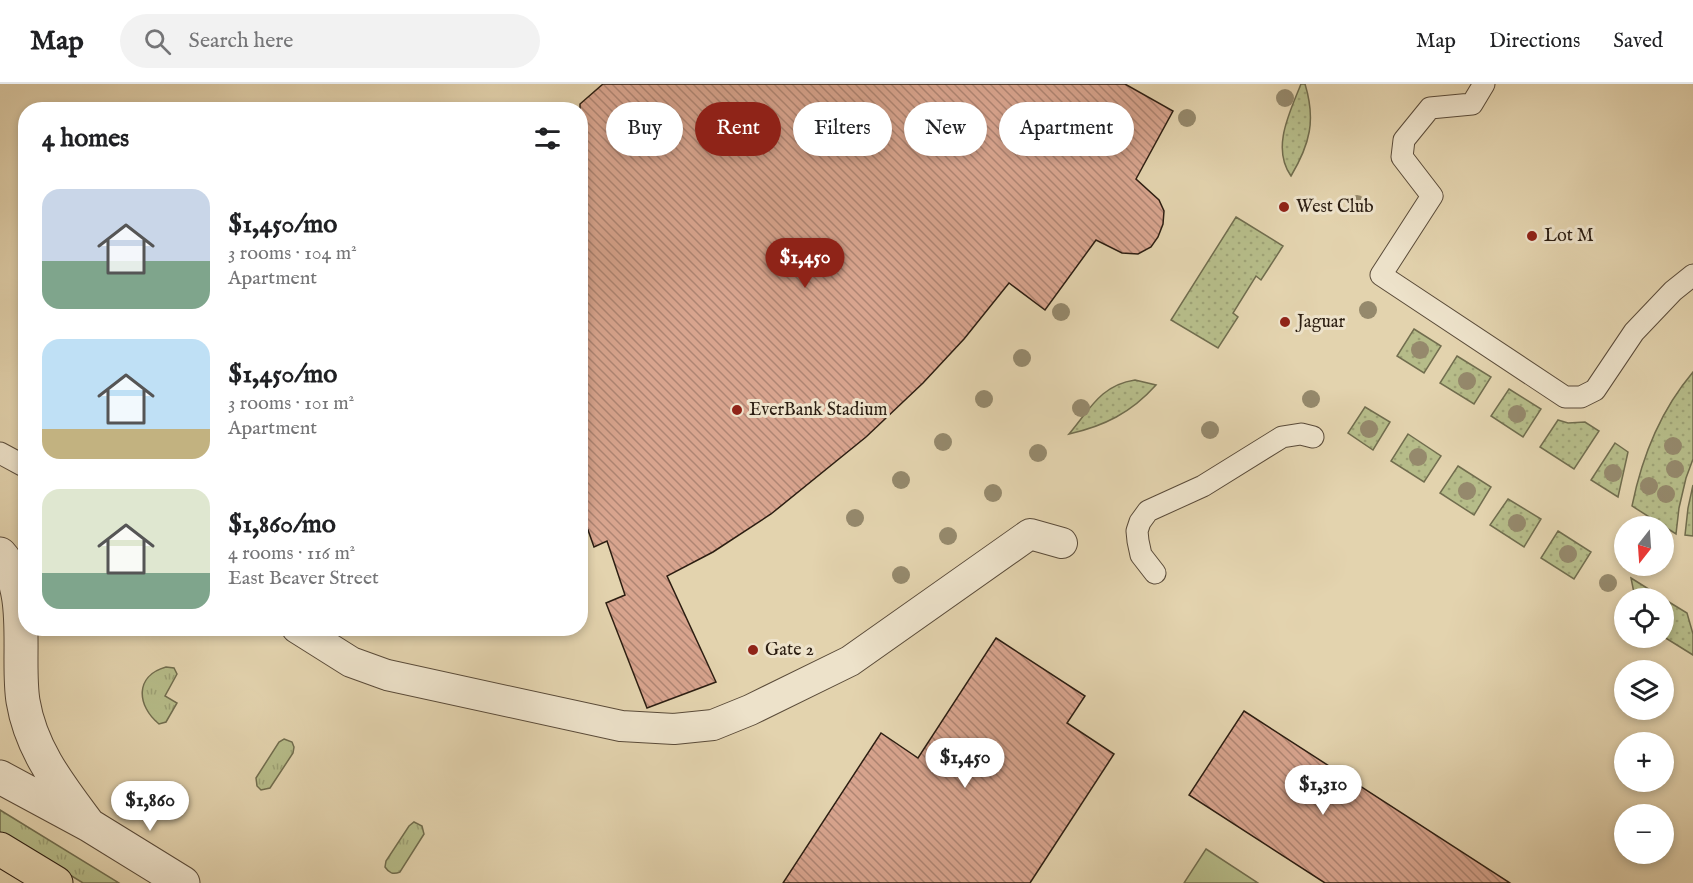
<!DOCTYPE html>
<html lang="en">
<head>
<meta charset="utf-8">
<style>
	body { margin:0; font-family:"IM FELL English",serif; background:#f2f2f2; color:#202124; height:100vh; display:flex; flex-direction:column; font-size:22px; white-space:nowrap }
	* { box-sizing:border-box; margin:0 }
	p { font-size:20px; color:#757577 }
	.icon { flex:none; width:33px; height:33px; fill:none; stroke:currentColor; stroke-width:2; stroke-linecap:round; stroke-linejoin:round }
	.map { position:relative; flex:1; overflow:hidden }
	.details { position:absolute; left:18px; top:18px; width:570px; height:534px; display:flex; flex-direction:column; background:#fff; border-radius:24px; box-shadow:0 3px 9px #0003 }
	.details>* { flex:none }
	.top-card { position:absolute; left:606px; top:18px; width:570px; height:54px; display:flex; gap:12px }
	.needle { width:39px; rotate:197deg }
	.tools { position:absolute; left:1614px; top:432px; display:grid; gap:12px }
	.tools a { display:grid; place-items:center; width:60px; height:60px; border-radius:50%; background:#fff; box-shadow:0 3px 9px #0003; font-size:30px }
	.price { position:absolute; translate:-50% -51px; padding:0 14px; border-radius:21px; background:#fff; color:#222; font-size:20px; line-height:39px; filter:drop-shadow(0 2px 3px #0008) }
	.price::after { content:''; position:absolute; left:50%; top:36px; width:18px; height:14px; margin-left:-9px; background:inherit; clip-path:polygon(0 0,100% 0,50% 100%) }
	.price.on { background:#8f2418; color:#fff }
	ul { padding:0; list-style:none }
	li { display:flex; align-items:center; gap:18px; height:150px; padding:0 24px }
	li span { display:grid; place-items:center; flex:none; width:168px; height:120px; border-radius:18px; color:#555 }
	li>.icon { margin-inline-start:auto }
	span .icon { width:72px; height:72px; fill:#fffc; stroke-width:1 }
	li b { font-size:26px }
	h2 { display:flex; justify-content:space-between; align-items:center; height:72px; padding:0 24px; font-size:26px }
	.pill { padding:0 21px; border-radius:27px; background:#fff; box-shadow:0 3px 9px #0003; font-size:21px; line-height:54px }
	.pill.on { background:#8f2418; color:#fff }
	header { display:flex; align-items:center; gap:36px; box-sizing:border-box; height:84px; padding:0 30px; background:#fff; border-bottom:2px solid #e0e0e0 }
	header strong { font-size:28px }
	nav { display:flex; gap:33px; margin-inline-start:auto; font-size:21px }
	.search { width:420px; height:54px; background:#f2f2f2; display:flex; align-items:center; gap:15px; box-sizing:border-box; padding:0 21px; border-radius:33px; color:#757577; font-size:22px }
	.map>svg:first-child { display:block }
</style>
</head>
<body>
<header>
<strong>Map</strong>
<div class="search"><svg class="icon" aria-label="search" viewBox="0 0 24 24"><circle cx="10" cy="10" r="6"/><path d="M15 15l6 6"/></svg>Search here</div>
<nav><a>Map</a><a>Directions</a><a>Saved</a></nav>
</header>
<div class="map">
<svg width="1693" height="799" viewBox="0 0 1693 799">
	<defs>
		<pattern id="grass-tufts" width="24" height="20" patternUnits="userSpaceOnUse" patternTransform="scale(1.5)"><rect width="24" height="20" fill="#b6bc89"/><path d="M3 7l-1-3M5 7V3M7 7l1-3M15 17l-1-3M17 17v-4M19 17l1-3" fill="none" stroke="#9da175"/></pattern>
		<pattern id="park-dots" width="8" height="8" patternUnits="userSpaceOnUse" patternTransform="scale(1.5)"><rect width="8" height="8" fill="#b6bc89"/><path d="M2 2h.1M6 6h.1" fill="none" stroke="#9da175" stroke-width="1.8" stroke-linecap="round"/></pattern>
		<pattern id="building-back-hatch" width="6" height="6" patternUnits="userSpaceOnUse" patternTransform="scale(1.5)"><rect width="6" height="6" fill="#d8a48e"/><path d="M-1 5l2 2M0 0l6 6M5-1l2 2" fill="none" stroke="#af8573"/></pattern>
	</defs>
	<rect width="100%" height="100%" fill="#e3d3ae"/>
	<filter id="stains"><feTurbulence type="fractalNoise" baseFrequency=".00333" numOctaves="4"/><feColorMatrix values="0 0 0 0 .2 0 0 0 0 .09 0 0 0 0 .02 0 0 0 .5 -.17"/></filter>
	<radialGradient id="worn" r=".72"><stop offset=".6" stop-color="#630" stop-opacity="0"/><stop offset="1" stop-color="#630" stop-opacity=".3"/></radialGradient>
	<!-- grass -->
	<path fill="url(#grass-tufts)" stroke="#716d4e" stroke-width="1.5" d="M166,583L174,584L177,590L165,612L177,619L166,638L159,640C137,622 134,592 166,583Z
		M284,655L292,658L294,663L293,669L270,704L261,706L257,702L256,694L279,658Z
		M0,726L119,799H83L0,748Z
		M414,738L422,742L424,750L400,788C393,791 389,789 385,783L386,777L409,742Z"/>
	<!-- park -->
	<path fill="url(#park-dots)" stroke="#716d4e" stroke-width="1.5" d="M1301,0H1305C1316,36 1310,60 1291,92C1271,64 1290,28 1301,0Z
		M1236,133L1283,162L1261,196L1256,192L1233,229L1238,233L1218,264L1171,236Z
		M1414,245L1441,262L1424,289L1397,272Z
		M1457,272L1491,293L1474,320L1440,299Z
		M1693,288V375L1686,394L1679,424L1676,450L1632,422C1642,372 1660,327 1693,288Z
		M1135,296L1156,301C1131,329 1104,342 1069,350C1090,325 1101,301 1135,296Z
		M1509,305L1541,325L1523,353L1491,332Z
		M1365,323L1390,338L1373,366L1348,349Z
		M1558,336L1568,339L1585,338L1599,347L1574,385L1540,363Z
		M1408,350L1441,372L1424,398L1391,377Z
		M1615,359L1628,368L1618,413L1591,396Z
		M1458,382L1491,403L1474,431L1440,409Z
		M1693,401V452L1685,451L1688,424Z
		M1508,415L1541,435L1524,463L1490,441Z
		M1558,447L1591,468L1574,495L1541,474Z
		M1631,494L1663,514H1635Z
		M1664,515L1687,529L1693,550V571L1664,553Z"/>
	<!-- pitch -->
	<path fill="#b6bc89" stroke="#716d4e" stroke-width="1.5" d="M1206,765L1258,799H1184Z"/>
	<!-- building -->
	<path fill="url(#building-back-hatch)" stroke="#2c1e12" stroke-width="1.5" d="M603,0H1125L1173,27L1136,95L1159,116L1164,127L1163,140L1158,153L1151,163L1138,170L1122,169L1096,156L1045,226L1009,199L964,255L923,299L866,353L771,430L713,468L667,492L716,598L647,624L606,519L625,511L607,457L594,463L588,446L580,448V20Z
		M996,554L1085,612L1067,639L1114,670L1030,799H783L881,649L918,674Z
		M1244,627L1510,799H1325L1189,711Z"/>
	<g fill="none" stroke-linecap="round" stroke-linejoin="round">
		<defs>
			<path id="service" d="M1484,0L1472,20L1430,24L1404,56L1402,73L1432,112L1381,191L1565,313H1581L1595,306L1634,248L1673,207L1693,191
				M0,369L26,383
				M1155,489L1141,471L1138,457L1137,447L1140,438L1148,427L1203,402L1282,353L1301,350L1313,353"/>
			<path id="pedestrian" d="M297,544L351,578L387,591L621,642L674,645L713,641L750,626L850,577L1030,450L1062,459"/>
			<path id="minor" d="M0,470C32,505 16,573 23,617C31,666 60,702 89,741
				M0,693L89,741L183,799"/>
			<path id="motorway" d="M0,765L56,799"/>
		</defs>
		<!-- service casing -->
		<use href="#service" stroke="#5a4b39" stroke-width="23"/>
		<!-- pedestrian casing -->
		<use href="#pedestrian" stroke="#5a4b39" stroke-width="32"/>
		<!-- minor casing -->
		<use href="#minor" stroke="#5a4b39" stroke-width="35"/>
		<!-- motorway casing -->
		<use href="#motorway" stroke="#2c1e12" stroke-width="35"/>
		<!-- service -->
		<use href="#service" stroke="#ede2ca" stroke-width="21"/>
		<!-- pedestrian -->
		<use href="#pedestrian" stroke="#ede2ca" stroke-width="30"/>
		<!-- minor -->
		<use href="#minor" stroke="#ede2ca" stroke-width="33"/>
		<!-- motorway -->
		<use href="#motorway" stroke="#e3d3ae" stroke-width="33"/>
	</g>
	<!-- trees -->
	<g fill="#95896c">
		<circle cx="1285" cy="14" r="9"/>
		<circle cx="1187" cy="34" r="9"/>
		<circle cx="1357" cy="120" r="9"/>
		<circle cx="1368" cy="226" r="9"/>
		<circle cx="1061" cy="228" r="9"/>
		<circle cx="1420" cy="266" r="9"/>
		<circle cx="1022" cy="274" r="9"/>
		<circle cx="1467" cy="297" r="9"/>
		<circle cx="984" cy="315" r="9"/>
		<circle cx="1311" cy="315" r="9"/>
		<circle cx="1081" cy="324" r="9"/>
		<circle cx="1517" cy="330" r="9"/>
		<circle cx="1369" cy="345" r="9"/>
		<circle cx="1210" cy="346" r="9"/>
		<circle cx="943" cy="358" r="9"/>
		<circle cx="1673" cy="362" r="9"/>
		<circle cx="1038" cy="369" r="9"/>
		<circle cx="1418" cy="373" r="9"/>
		<circle cx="1675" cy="385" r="9"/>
		<circle cx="1613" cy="389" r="9"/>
		<circle cx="901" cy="396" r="9"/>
		<circle cx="1649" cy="402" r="9"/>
		<circle cx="1467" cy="407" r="9"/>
		<circle cx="993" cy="409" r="9"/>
		<circle cx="1666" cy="410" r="9"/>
		<circle cx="855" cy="434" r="9"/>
		<circle cx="1517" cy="439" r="9"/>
		<circle cx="948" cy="452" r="9"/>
		<circle cx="1568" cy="470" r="9"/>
		<circle cx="901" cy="491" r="9"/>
		<circle cx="1608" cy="499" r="9"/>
	</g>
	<!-- markers -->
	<g fill="#8f2418" stroke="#ede2ca" stroke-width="2">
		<circle cx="1284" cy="123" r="6"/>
		<circle cx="1532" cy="152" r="6"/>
		<circle cx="1285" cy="238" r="6"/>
		<circle cx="737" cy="326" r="6"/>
		<circle cx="753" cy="566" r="6"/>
	</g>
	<g text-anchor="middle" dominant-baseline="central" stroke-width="6" stroke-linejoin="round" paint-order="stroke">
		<!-- poi labels -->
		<g font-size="18" fill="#2c1e12" stroke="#ede2ca" text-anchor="start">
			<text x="1296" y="123">West Club</text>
			<text x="1544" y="152">Lot M</text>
			<text x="1297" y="238">Jaguar</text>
			<text x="749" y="326">EverBank Stadium</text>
			<text x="765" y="566">Gate 2</text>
		</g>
	</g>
	<rect width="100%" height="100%" filter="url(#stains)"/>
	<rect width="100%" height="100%" fill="url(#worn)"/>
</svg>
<div class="tools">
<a><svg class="needle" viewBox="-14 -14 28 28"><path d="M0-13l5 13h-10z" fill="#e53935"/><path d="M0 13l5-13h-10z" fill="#757577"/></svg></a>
<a><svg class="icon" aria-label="locate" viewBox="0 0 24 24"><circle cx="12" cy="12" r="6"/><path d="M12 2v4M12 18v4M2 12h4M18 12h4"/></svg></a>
<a><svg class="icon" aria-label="layers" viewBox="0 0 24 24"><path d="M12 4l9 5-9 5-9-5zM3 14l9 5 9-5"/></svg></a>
<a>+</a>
<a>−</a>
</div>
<b class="price on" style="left:805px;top:205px">$1,450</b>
<b class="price" style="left:965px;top:705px">$1,450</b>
<b class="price" style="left:1323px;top:732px">$1,310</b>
<b class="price" style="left:150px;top:748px">$1,860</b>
<div class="top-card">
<a class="pill">Buy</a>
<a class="pill on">Rent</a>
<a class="pill">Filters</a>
<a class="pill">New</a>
<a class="pill">Apartment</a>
</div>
<section class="details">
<h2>4 homes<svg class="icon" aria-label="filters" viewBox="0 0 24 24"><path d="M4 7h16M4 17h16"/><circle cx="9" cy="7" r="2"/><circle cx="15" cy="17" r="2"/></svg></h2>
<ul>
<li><span style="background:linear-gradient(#c9d6e8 60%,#7fa58c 0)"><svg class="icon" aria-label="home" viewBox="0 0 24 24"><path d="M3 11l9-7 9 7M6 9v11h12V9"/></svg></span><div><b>$1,450/mo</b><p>3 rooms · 104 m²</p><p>Apartment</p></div></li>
<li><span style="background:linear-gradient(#bfe0f5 75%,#c2b280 0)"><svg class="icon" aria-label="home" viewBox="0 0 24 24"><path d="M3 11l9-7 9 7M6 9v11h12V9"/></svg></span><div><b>$1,450/mo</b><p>3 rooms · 101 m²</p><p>Apartment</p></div></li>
<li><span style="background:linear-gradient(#dfe7d0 70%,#7fa58c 0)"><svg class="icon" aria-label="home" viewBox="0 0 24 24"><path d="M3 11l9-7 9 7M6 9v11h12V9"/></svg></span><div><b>$1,860/mo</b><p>4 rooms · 116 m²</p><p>East Beaver Street</p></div></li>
</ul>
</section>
</div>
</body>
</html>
